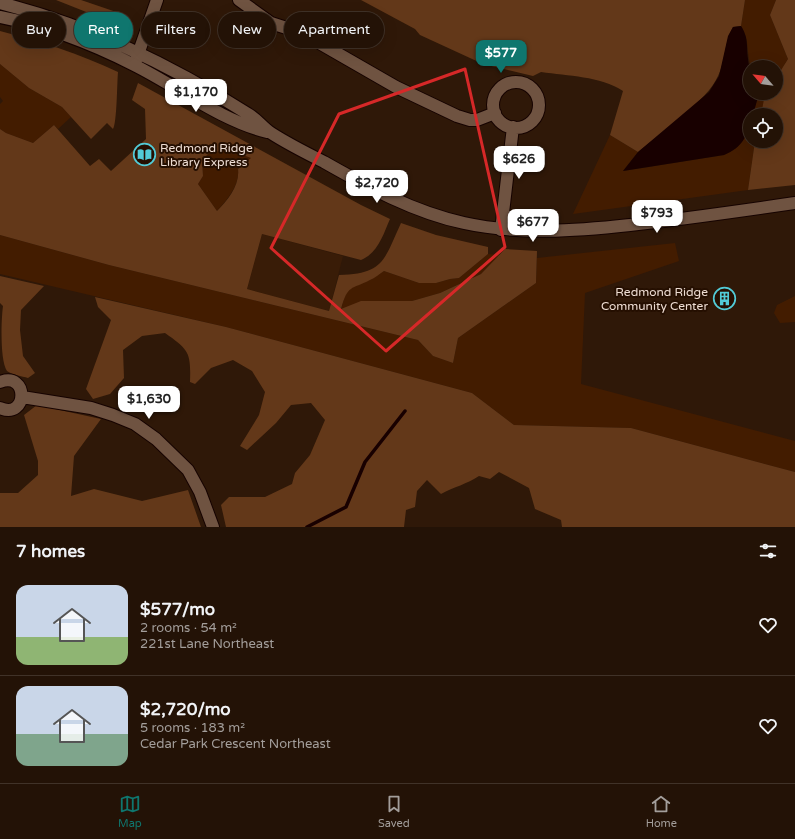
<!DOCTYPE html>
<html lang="en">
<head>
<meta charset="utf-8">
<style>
	body { margin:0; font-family:"Varela Round",sans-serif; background:#2b1b10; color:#f1f3f6; height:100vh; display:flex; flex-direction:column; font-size:15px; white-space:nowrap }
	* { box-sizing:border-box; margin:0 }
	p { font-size:13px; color:#a39e9b }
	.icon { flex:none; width:22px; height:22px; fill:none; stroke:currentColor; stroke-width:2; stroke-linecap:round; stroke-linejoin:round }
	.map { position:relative; height:527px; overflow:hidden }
	.sheet { display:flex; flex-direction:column; background:#231206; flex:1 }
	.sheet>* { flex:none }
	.banner { position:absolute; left:12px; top:12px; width:400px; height:36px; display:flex; gap:8px }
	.needle { width:26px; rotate:298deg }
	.controls { position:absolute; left:743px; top:60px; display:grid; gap:8px }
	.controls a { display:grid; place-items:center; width:40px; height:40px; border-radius:50%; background:#231206; box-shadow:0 4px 16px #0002,0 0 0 1px #403228; font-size:20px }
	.price { position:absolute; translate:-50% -34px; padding:0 9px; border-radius:8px; background:#fff; color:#222; font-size:13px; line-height:26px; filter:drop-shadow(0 1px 2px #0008) }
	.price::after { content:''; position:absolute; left:50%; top:24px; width:12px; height:9px; margin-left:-6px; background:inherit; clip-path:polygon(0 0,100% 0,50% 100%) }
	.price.current { background:#0f766e; color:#fff }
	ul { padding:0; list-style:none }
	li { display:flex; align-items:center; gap:12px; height:100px; padding:0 16px }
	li+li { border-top:1px solid #403228 }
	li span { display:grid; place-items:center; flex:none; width:112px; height:80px; border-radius:12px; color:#555 }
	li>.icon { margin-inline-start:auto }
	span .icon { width:48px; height:48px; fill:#fffc; stroke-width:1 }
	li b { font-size:17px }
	h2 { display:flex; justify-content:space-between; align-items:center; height:48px; padding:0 16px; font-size:17px }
	.chip { padding:0 14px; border-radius:18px; background:#231206; box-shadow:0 4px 16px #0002,0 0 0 1px #403228; font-size:14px; line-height:36px }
	.chip.current { background:#0f766e; color:#fff }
	.tab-bar { display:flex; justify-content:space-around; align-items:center; height:56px; border-top:1px solid #403228; background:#231206; font-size:11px; color:#a39e9b }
	.tab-bar a { display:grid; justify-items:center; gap:2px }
	.tab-bar .current { color:#0f766e }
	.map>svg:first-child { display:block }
</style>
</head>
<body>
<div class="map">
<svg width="795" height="527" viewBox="0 0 795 527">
	<rect width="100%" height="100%" fill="#2f1808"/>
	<!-- built -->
	<path fill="#391c07" d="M262,234L343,256L329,311L247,289Z"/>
	<!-- green -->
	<path fill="#431c00" d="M745,0H776L770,15L788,59L776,78V67H751C746,53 750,39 741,26Z
		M0,64L29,88L62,107L71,117L58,129L54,125L33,143L6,133L0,129V104L3,101L0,97Z
		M759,93H766L761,115H753Z
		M750,126V141H755L748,190L573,214L610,135L638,152L623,171L724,155C738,149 745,140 750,126Z
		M221,151L235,152L252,158L238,169C240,185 227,200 217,211L198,184L203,176L202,160L209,153Z
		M0,235L109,265L418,340L433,356L453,363L458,338L536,283L537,258L675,243L679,261L585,293L581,384L795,441V472L631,428L514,425L472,393L226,327L0,274Z
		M488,254L500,255L481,274L440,293L412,301H384L341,309L346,292L354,285L370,280L384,271L419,283H436L450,279L459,278Z
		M795,296V322L780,323L774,313L777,305Z"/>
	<!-- forest -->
	<path fill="#633819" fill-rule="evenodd" d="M56,0H81L128,16L125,23L119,25Z
		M361,0H745L741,26L733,27C724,42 726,60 718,76C708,100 660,134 638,152L610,135L623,91C600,76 568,76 541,72L533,76L483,64L420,35L415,29Z
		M776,0H795V185L748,190L755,141H776V115H761L765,94L776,93V78L788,59L770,15Z
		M0,31C40,41 80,54 118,72C117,83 117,123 113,129L107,123L91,139L62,107L29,88L0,64Z
		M138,83L361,205L390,219C383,235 378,253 361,260L262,234L247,289L329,311L339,275C384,274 384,260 401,223L436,235L488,247V254L459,278L450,279L436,283H419L384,271C379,274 375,278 370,280C351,290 348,284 341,309L361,301H412L440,293L481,274L505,249L537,251L536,283L458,338L453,363L433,356L418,340L109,265L0,235V129L6,133L33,143L54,125L90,166L99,159L111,171L146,139L145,109L132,100ZM221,151L235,152L251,158L238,169C240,185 228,200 217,211L198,184L203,176L202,160L209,153Z
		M0,276L44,286L21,310L20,330L23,356L35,373L28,378C22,376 12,375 7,371C0,361 1,321 3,306L0,303Z
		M95,297L226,327L472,393L514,425L631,428L795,472V527H562L561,520L535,509L529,488L499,472L490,479L479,476C467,484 454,487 441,494L427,480L417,491L415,507L406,510L404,527H226L221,505L229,497H265L292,484L295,473L310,455L325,420L311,403L291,405L276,423L247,450L240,446L259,415L265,392L252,371L233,360L211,368L195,384L190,382C191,352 189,350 165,333L142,336L123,350L124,378L110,394L93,399L86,389L111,320L98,307Z
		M37,405L101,419L74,456L71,496L94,489L142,501L188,490L201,527H0V493H18L38,475V461L24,415Z"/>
	<!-- water -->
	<path fill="#180000" d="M741,26C749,39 746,45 748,59C750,70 750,81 750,93H759L753,115H750C750,134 742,148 724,155L623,171L638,152L709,92L719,76L728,36L733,27Z"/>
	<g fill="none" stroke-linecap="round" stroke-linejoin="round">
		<!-- stream -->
		<path stroke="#180000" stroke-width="3.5" d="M307,527L346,507L365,462L405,411"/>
		<defs>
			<path id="minor" d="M239,0L271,23L302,33L396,87L457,116L470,120H477L495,113
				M135,63L157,0
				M493 105a23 23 0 1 1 46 0a23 23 0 1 1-46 0Z
				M501,230L513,127
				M0,382C29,371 28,420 0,408
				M22,397L91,408L113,415L135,424L156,439L188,470L200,492L213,527"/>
			<path id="tertiary" d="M0,3C89,25 171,65 248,114C257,119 263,128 271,133C288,144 306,153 324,162C368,187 413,212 464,223C519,235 575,231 630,225C685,219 740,211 795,203
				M0,17C46,26 93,44 134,65C178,87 220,120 267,132"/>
		</defs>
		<!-- minor casing -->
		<use href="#minor" stroke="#160300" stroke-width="14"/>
		<!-- tertiary casing -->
		<use href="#tertiary" stroke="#160300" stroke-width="14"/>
		<!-- minor -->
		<use href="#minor" stroke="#6f5341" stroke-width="12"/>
		<!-- tertiary -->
		<use href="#tertiary" stroke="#6f5341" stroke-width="12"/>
	</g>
	<!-- marked area -->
	<path fill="none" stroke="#d62828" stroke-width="3" stroke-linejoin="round" d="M465,69L505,247L386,351L271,248L339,114Z"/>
	<!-- icons -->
	<defs>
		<symbol id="library-ring" viewBox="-11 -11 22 22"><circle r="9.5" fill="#250f01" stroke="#52cbd7" stroke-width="1.5"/><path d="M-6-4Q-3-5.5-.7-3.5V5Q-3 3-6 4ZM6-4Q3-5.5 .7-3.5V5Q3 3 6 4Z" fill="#52cbd7"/></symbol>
		<symbol id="building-ring" viewBox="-11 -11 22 22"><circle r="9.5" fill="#250f01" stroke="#52cbd7" stroke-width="1.5"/><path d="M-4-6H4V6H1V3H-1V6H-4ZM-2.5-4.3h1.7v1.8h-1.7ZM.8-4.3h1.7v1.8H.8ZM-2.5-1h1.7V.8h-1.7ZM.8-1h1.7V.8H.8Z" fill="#52cbd7"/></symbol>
	</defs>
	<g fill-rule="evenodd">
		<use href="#library-ring" x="132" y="142" width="25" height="25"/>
		<use href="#building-ring" x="712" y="286" width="25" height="25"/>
	</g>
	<g text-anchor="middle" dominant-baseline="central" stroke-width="4" stroke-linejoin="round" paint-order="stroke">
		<!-- poi labels -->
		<g font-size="12" fill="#eeddd3" stroke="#250f01" text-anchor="start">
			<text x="160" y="148">Redmond Ridge<tspan x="160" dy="14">Library Express</tspan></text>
			<text x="708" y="292" text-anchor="end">Redmond Ridge<tspan x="708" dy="14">Community Center</tspan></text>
		</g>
	</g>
</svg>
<div class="controls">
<a><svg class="needle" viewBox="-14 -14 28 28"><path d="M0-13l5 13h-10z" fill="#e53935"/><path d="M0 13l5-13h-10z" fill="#a39e9b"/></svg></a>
<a><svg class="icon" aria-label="locate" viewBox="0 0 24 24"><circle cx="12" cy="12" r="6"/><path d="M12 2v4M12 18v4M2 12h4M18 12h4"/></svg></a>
</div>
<b class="price current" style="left:501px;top:74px">$577</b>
<b class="price" style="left:196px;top:113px">$1,170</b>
<b class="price" style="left:519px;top:180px">$626</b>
<b class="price" style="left:377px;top:204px">$2,720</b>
<b class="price" style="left:657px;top:234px">$793</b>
<b class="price" style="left:533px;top:243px">$677</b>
<b class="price" style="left:149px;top:420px">$1,630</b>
<div class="banner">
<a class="chip">Buy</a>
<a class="chip current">Rent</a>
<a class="chip">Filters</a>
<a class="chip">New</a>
<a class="chip">Apartment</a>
</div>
</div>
<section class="sheet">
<h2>7 homes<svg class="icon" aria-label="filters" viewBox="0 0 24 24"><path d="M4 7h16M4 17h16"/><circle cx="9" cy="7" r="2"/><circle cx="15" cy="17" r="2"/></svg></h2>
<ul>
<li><span style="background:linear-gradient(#c9d6e8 65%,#8fb573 0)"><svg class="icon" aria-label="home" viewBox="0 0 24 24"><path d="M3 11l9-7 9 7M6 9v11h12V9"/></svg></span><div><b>$577/mo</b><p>2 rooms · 54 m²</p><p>221st Lane Northeast</p></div><svg class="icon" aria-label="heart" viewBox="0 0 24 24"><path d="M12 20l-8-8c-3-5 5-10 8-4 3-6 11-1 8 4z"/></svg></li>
<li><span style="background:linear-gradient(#c9d6e8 60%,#7fa58c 0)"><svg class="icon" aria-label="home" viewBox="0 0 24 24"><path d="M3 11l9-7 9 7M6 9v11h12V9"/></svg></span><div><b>$2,720/mo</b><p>5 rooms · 183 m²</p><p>Cedar Park Crescent Northeast</p></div><svg class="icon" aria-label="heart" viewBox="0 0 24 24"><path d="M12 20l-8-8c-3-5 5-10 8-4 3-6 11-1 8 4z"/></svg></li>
</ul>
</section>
<nav class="tab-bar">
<a class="current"><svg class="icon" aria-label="map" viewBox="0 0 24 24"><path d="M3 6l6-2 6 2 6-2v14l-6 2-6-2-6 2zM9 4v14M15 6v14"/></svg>Map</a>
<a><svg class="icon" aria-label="saved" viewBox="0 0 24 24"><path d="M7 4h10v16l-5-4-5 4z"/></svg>Saved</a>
<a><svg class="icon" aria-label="home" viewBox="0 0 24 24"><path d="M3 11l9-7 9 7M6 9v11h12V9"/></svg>Home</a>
</nav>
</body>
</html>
